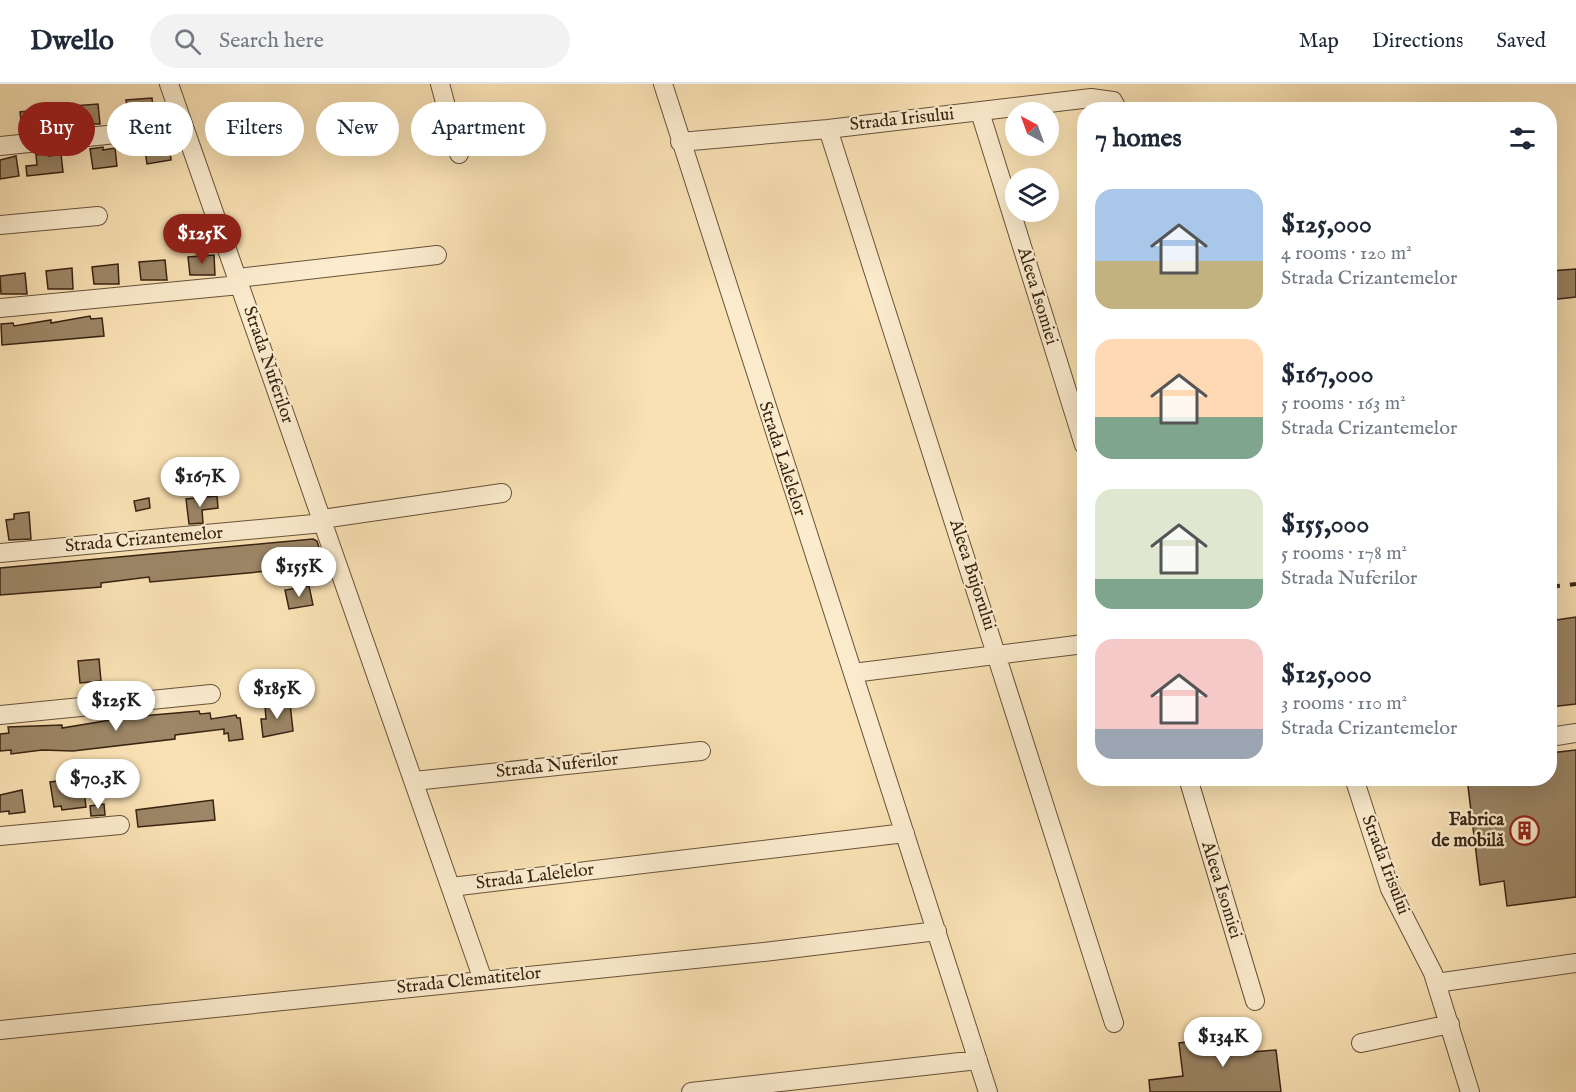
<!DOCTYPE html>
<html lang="en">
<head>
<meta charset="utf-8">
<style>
	body { margin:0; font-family:"IM FELL English",serif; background:#f2f2f3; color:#1f2937; height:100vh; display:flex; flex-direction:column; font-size:22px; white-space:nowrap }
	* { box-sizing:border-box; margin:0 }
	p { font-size:20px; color:#747a83 }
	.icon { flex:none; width:33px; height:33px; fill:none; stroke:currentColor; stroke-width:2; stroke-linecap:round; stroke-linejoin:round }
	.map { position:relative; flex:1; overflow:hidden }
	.side { position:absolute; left:1077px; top:18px; width:480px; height:684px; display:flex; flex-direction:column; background:#fff; border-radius:24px; box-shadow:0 6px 24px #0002 }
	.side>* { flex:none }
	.top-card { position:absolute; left:18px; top:18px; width:570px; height:54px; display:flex; gap:12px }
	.needle { width:39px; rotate:319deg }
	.tools { position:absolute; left:1005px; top:18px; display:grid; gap:12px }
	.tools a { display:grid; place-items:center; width:54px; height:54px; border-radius:50%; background:#fff; box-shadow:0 6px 24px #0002; font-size:30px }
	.price { position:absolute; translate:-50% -51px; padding:0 14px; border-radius:21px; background:#fff; color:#222; font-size:20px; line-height:39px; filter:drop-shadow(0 2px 3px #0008) }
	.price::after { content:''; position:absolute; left:50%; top:36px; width:18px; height:14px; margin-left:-9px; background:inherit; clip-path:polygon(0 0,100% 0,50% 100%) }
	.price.active { background:#8f2418; color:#fff }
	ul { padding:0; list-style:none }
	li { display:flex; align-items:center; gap:18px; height:150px; padding:0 18px }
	li span { display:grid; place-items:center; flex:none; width:168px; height:120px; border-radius:18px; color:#555 }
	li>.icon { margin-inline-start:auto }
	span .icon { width:72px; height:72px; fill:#fffc; stroke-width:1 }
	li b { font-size:26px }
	h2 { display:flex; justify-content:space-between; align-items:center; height:72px; padding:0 18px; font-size:26px }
	.tag { padding:0 21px; border-radius:27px; background:#fff; box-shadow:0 6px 24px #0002; font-size:21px; line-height:54px }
	.tag.active { background:#8f2418; color:#fff }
	header { display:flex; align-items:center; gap:36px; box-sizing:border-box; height:84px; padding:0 30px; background:#fff; border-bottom:2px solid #e0e1e3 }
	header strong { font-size:28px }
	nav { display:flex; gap:33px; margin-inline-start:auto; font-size:21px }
	.search { width:420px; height:54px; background:#f2f2f3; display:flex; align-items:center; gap:15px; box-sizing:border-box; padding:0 21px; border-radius:33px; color:#747a83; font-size:22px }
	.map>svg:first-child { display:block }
</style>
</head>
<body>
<header>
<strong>Dwello</strong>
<div class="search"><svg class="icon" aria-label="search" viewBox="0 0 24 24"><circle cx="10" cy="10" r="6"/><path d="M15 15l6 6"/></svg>Search here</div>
<nav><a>Map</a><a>Directions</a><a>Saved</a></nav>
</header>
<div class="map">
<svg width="1576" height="1008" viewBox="0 0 1576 1008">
	<rect width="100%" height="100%" fill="#f9e1b4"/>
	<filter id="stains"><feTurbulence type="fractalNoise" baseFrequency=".00333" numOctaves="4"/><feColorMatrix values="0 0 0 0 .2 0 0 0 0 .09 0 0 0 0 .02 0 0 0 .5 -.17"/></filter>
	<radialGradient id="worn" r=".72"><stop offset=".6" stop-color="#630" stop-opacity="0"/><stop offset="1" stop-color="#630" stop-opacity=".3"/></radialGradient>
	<!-- building -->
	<path fill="#9c8666" stroke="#382312" stroke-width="1.5" d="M152,14L154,34H128L126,16Z
		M98,20L100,40H74L73,22Z
		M46,25L48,46H22L20,28Z
		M157,58L158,60L169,59L171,76L147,80L144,59Z
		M103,63V66L115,64L117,82L93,85L90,65Z
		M49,69V72L61,70L63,88L27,92L26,82L37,81L36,71Z
		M16,72L19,92L0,95V76Z
		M214,171L215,191H190L188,173Z
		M165,176L167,196H141L139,178Z
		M118,180L119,200H94L92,183Z
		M72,184L73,205H48L46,187Z
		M1576,185V213L1550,216V187Z
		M25,189L27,210H1L0,192Z
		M90,232L91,235L102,234L104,252L2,261L1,240L13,239L14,242L51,236V239Z
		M217,412L218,424L202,426L203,439L189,440L186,415Z
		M149,414L150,424L136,427L134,417Z
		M29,428L31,455L9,456L6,436L14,435V430Z
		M313,455L317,457L323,476L297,478L290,480V485L150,498L149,493L101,499V503L0,511V484Z
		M309,502L313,521L289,525L285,506Z
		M1576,533V620L1550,623V537Z
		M99,575L101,597L80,599L78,577Z
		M284,617V620L290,619L293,647L263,653L261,635H266L265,622Z
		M199,627L200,630L210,629L211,635L236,631L237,634H240L243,655L229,657L228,649L224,650V645L175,651V655L73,667L42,666L11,670V666L0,667V650L9,649L8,643L62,641V644L129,633Z
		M1576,666V813L1507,822L1504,797L1480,801L1467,694H1550V669Z
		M75,695L76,699L83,698L86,723L62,726L61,722L54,723L50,698Z
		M22,706L25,728L9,730V727L0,728V711Z
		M213,716L215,736L138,743L136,726Z
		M104,720L105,731L91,732L90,722Z
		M1250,950L1252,968L1276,966L1281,1008H1150L1149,996L1183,992L1179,959Z"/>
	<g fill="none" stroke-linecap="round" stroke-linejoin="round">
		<defs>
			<path id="minor" d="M169,0L483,896
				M440,0L459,70
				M663,0L988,1008
				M980,28L1084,361
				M828,45L1114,939
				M680,58L828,45L1091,14L1113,17L1118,26
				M0,62L184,43
				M0,141L98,132
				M238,194L437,171
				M0,224L240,201
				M322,435L502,409
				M0,469L324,439
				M853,589L1084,560
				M0,631L211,610
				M1550,653L1576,649
				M1188,694L1255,917
				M1354,694L1390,805L1433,889L1470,1008
				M414,697L701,667
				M0,752L120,741
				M451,803L905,749
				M1436,899L1576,879
				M0,946L764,868L937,847
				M1361,959L1450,940
				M691,1008L978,976"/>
		</defs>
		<!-- minor casing -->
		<use href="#minor" stroke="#68523a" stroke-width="20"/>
		<!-- minor -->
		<use href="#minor" stroke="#fbecce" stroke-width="18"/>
		<!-- rail -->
		<path stroke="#382312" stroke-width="4" stroke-dasharray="10 10" stroke-linecap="butt" d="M1550,503L1576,500"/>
	</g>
	<!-- icons -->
	<defs>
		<symbol id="building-ring" viewBox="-11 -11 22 22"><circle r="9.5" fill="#fbecce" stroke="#8f2418" stroke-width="1.5"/><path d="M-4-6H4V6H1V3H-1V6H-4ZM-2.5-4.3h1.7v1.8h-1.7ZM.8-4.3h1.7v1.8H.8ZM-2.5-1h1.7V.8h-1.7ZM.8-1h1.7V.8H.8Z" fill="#8f2418"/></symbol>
	</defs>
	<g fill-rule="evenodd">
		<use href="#building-ring" x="1508" y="730" width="33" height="33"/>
	</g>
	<g text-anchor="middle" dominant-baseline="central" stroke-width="4.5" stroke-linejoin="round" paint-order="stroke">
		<!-- street labels -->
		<g font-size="18" fill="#382312" stroke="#fbecce">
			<text transform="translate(902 36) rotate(-6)">Strada Irisului</text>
			<text transform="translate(1037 212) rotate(73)">Aleea Isomiei</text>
			<text transform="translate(268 281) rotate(71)">Strada Nuferilor</text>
			<text transform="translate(782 375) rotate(72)">Strada Lalelelor</text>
			<text transform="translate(144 456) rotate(-5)">Strada Crizantemelor</text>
			<text transform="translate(972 491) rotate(72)">Aleea Bujorului</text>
			<text transform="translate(557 682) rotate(-6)">Strada Nuferilor</text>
			<text transform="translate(1385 781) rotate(69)">Strada Irisului</text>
			<text transform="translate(535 793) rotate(-7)">Strada Lalelelor</text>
			<text transform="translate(1221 806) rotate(73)">Aleea Isomiei</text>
			<text transform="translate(469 897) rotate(-6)">Strada Clematitelor</text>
		</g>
		<!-- poi labels -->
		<g font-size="18" font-weight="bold" fill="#382312" stroke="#fbecce" text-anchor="end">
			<text x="1504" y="736">Fabrica<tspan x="1504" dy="21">de mobilă</tspan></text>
		</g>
	</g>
	<rect width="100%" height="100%" filter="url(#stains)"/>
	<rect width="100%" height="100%" fill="url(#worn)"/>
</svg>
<div class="tools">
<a><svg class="needle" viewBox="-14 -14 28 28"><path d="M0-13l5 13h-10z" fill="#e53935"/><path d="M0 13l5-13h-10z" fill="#747a83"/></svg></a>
<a><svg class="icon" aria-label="layers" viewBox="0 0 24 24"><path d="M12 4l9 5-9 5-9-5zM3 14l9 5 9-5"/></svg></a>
</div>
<b class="price active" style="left:202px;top:181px">$125K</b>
<b class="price" style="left:200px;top:424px">$167K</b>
<b class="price" style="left:299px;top:514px">$155K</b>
<b class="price" style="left:277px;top:636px">$185K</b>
<b class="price" style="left:116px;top:648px">$125K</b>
<b class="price" style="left:98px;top:726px">$70.3K</b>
<b class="price" style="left:1223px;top:984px">$134K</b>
<div class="top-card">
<a class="tag active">Buy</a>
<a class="tag">Rent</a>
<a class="tag">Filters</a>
<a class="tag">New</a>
<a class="tag">Apartment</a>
</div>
<section class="side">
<h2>7 homes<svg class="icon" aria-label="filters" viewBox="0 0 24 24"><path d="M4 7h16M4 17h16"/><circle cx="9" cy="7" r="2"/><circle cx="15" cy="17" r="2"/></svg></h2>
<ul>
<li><span style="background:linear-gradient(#a9c7e8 60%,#c2b280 0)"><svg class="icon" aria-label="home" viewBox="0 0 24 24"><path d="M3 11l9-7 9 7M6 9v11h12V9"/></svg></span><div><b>$125,000</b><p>4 rooms · 120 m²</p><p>Strada Crizantemelor</p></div></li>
<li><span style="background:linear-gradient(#ffd9b3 65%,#7fa58c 0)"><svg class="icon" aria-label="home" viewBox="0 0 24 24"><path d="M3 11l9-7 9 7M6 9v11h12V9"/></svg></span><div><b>$167,000</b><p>5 rooms · 163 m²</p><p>Strada Crizantemelor</p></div></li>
<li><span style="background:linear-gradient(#dfe7d0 75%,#7fa58c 0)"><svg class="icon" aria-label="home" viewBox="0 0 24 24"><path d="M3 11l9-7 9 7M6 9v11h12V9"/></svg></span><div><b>$155,000</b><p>5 rooms · 178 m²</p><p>Strada Nuferilor</p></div></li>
<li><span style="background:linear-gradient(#f6c9c9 75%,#9aa5b1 0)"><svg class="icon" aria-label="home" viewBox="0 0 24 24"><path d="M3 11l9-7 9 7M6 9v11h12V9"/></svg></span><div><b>$125,000</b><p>3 rooms · 110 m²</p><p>Strada Crizantemelor</p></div></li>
</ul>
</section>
</div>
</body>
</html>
